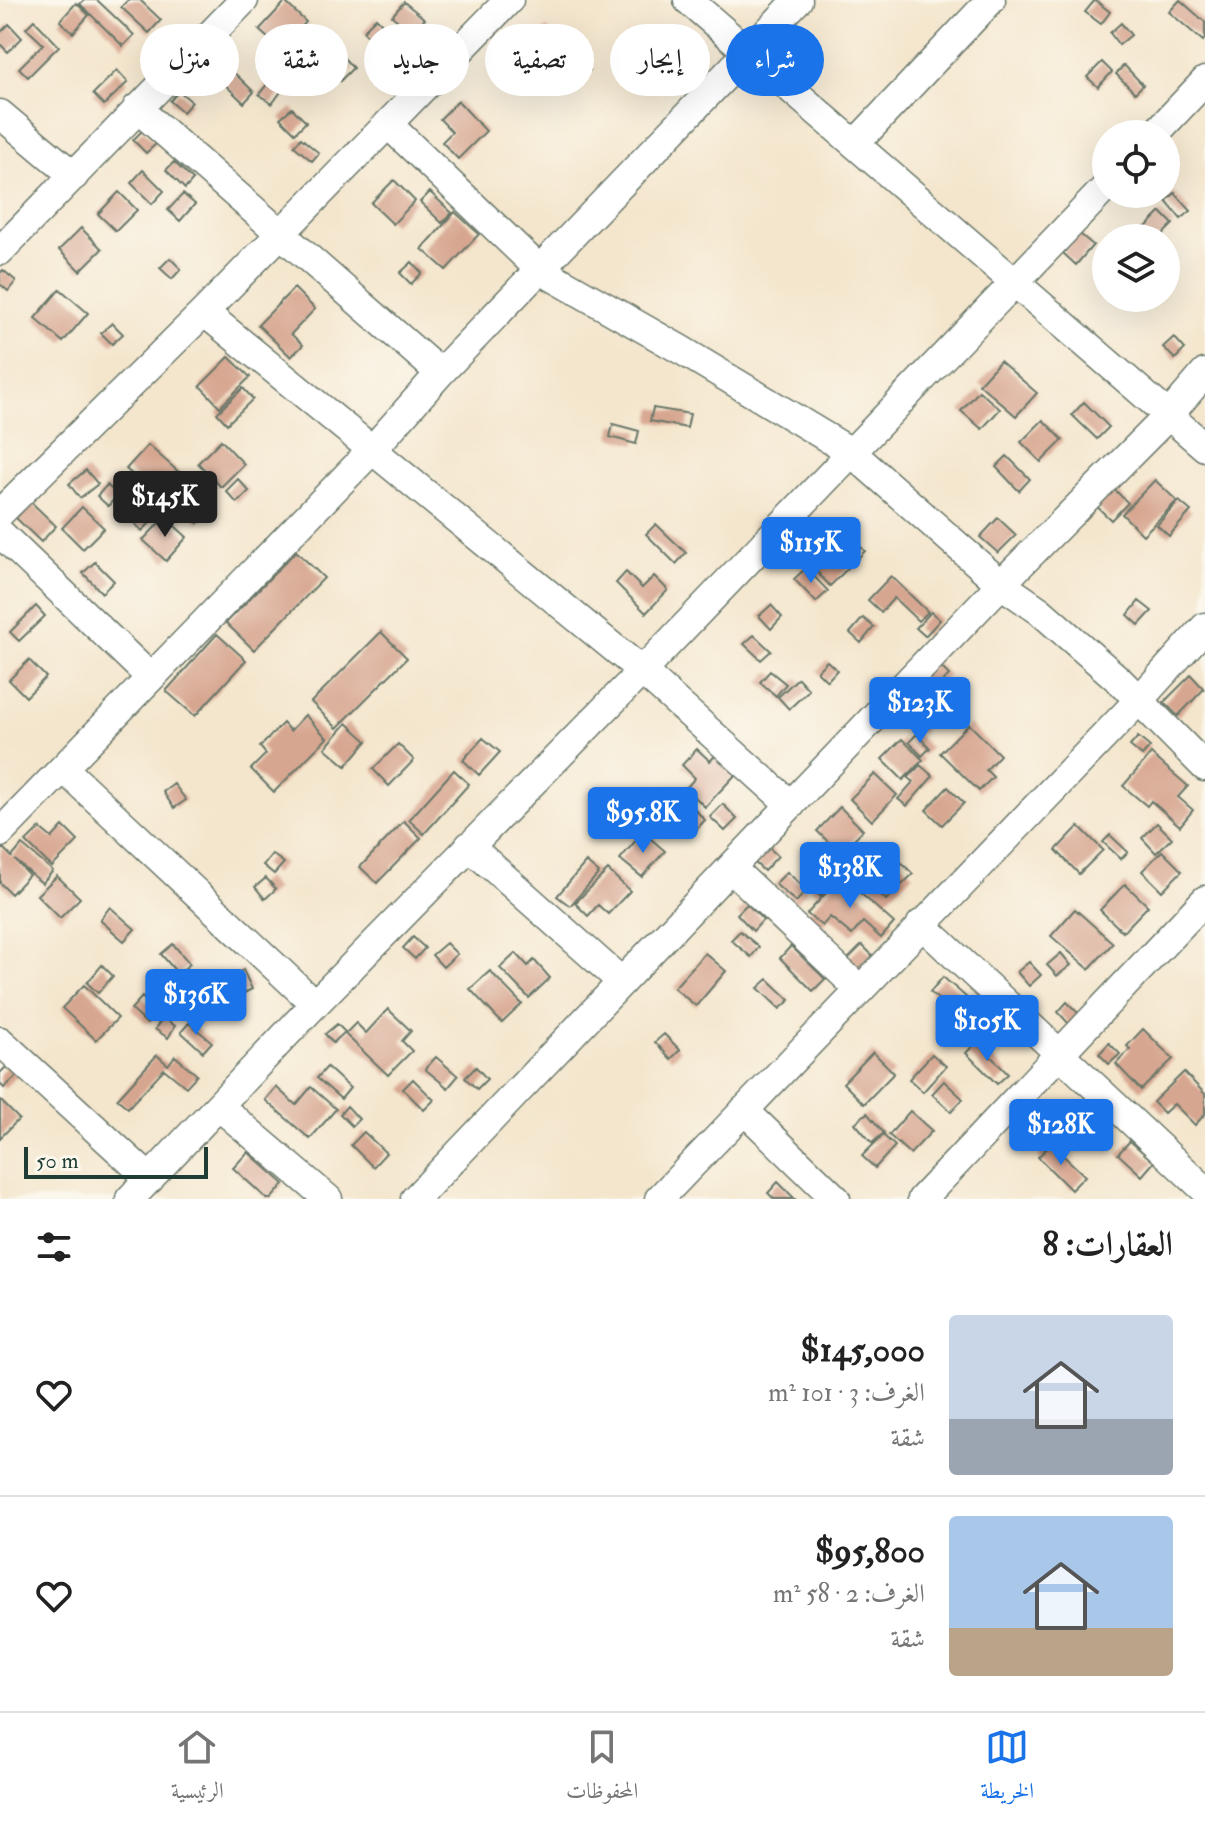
<!DOCTYPE html>
<html lang="ar">
<head>
<meta charset="utf-8">
<style>
	body { margin:0; font-family:"IM FELL Double Pica",Amiri,serif; background:#f6f6f6; color:#222; direction:rtl; height:100vh; display:flex; flex-direction:column; font-size:30px; white-space:nowrap }
	* { box-sizing:border-box; margin:0 }
	p { font-size:26px; color:#767676 }
	.icon { flex:none; width:44px; height:44px; fill:none; stroke:currentColor; stroke-width:2; stroke-linecap:round; stroke-linejoin:round }
	.map { position:relative; height:1199px; overflow:hidden; direction:ltr }
	.side { display:flex; flex-direction:column; background:#fff; flex:1 }
	.side>* { flex:none }
	.top-card { position:absolute; left:24px; top:24px; width:800px; height:72px; direction:rtl; display:flex; gap:16px }
	.tools { position:absolute; left:1092px; top:120px; display:grid; gap:16px }
	.tools a { display:grid; place-items:center; width:88px; height:88px; border-radius:50%; background:#fff; box-shadow:0 8px 32px #0002; font-size:40px }
	.scale { position:absolute; left:24px; bottom:20px; width:184px; box-sizing:border-box; padding-left:8px; border:4px solid #1f3d34; border-top:0; font-size:22px; line-height:28px; white-space:nowrap; color:#1f3d34; -webkit-text-stroke:6px #fbf7ec; paint-order:stroke }
	.price { position:absolute; translate:-50% -68px; padding:0 18px; border-radius:8px; background:#1a73e8; color:#fff; font-size:26px; line-height:52px; filter:drop-shadow(0 2px 4px #0008) }
	.price::after { content:''; position:absolute; left:50%; top:48px; width:24px; height:18px; margin-left:-12px; background:inherit; clip-path:polygon(0 0,100% 0,50% 100%) }
	.price.on { background:#222; color:#fff }
	ul { padding:0; list-style:none }
	li { display:flex; align-items:center; gap:24px; height:200px; padding:0 32px }
	li+li { border-top:2px solid #e0e0e0 }
	li span { display:grid; place-items:center; flex:none; width:224px; height:160px; border-radius:8px; color:#555 }
	li>.icon { margin-inline-start:auto }
	span .icon { width:96px; height:96px; fill:#fffc; stroke-width:1 }
	li b { font-size:34px }
	h2 { display:flex; justify-content:space-between; align-items:center; height:96px; padding:0 32px; font-size:34px }
	.tag { padding:0 28px; border-radius:36px; background:#fff; box-shadow:0 8px 32px #0002; font-size:28px; line-height:72px }
	.tag.on { background:#1a73e8; color:#fff }
	.tabs { display:flex; justify-content:space-around; align-items:center; height:112px; border-top:2px solid #e0e0e0; background:#fff; font-size:22px; color:#767676 }
	.tabs a { display:grid; justify-items:center; gap:4px }
	.tabs .on { color:#1a73e8 }
	.map>svg:first-child { display:block }
</style>
</head>
<body>
<div class="map">
<svg width="1205" height="1199" viewBox="0 0 1205 1199">
	<rect width="100%" height="100%" fill="#fbf7ec"/>
	<filter id="ink" filterUnits="userSpaceOnUse"><feTurbulence type="fractalNoise" baseFrequency=".0125" numOctaves="2"/><feDisplacementMap in="SourceGraphic" scale="16" xChannelSelector="R" yChannelSelector="G"/><feConvolveMatrix kernelMatrix="1 2 1 2 8 2 1 2 1" color-interpolation-filters="sRGB"/></filter>
	<filter id="wash" filterUnits="userSpaceOnUse"><feTurbulence type="fractalNoise" baseFrequency=".006" numOctaves="4" result="noise"/><feDisplacementMap in="SourceGraphic" scale="32" xChannelSelector="R" yChannelSelector="G"/><feGaussianBlur stdDeviation="1.8" result="paint"/><feColorMatrix in="noise" values="0 0 0 0 0 0 0 0 0 0 0 0 0 0 0 0 0 1.4 0 .05"/><feComposite in="paint" operator="in"/></filter>
	<g filter="url(#wash)">
		<rect width="100%" height="100%" fill="#f4e6cd"/>
		<g id="blocks">
			<!-- building -->
			<path fill="#d7a690" d="M84,0H97L134,35L123,46L80,4Z
				M128,0H140L161,20L149,33L121,7Z
				M1095,0L1110,12L1101,24L1085,12Z
				M1180,0L1205,22V38L1203,41L1169,12Z
				M285,2L306,22L281,50L259,30Z
				M404,2L425,19L412,33L392,16Z
				M76,3L89,15L73,33L60,21Z
				M376,18L398,39L385,53L363,31Z
				M34,20L59,46L28,77L19,68L43,44L26,28Z
				M1121,23L1131,35L1119,45L1110,33Z
				M9,24L22,38L8,52L0,44V33Z
				M547,28L567,47L534,81L514,62Z
				M648,49L668,69L657,80L637,60Z
				M343,57L353,68L340,81L330,70Z
				M579,58L590,70L565,93L554,82Z
				M1102,62L1112,72L1098,87L1087,77Z
				M224,63L254,92L244,103L214,74Z
				M1124,65L1143,85L1135,93L1116,74Z
				M117,70L128,82L104,105L93,94Z
				M273,77L285,86L272,104L259,94Z
				M179,91L192,102L183,112L170,101Z
				M458,101L486,131L458,159L442,142L452,132L440,119Z
				M292,108L306,122L295,133L280,118Z
				M143,130L156,144L146,153L133,140Z
				M301,138L319,153L312,161L294,146Z
				M174,162L193,180L185,189L166,170Z
				M143,170L164,191L152,204L131,183Z
				M394,180L415,201L393,224L371,203Z
				M119,192L137,210L116,231L98,214Z
				M430,192L452,213L442,223L420,202Z
				M1175,193L1191,211L1181,219L1166,201Z
				M183,194L195,204L180,221L168,210Z
				M455,212L479,234L446,270L422,249Z
				M1161,212L1173,224L1159,238H1139L1137,236Z
				M81,228L102,249L80,271L59,250Z
				M1080,234L1093,245L1076,265L1063,253Z
				M170,258L181,269L172,279L160,268Z
				M412,262L422,273L411,284L400,273Z
				M3,270L16,281L8,291L0,284V273Z
				M294,288L315,309L291,334L303,345L291,357L258,325Z
				M60,289L88,313L63,342L35,318Z
				M112,323L123,334L112,344L101,333Z
				M1174,337L1185,349L1175,359L1163,347Z
				M229,357L250,377L220,407L200,386Z
				M1000,361L1037,393L1016,416L979,384Z
				M243,388L253,399L227,424L217,413Z
				M979,391L1000,409L982,429L961,411Z
				M1084,402L1109,427L1097,439L1072,415Z
				M653,408L690,414L687,428L650,421Z
				M1043,420L1063,440L1041,462L1021,442Z
				M613,424L639,431L636,444L610,437Z
				M221,440L244,464L221,487L198,463Z
				M148,445L181,474L159,498L126,469Z
				M1007,456L1030,479L1019,491L996,467Z
				M86,470L98,484L80,498L69,484Z
				M238,479L249,491L237,503L226,491Z
				M1155,480L1177,501L1143,535L1122,514Z
				M1107,482L1128,503L1111,520L1090,500Z
				M107,485L118,495L108,506L97,496Z
				M193,490L212,509L198,523L179,504Z
				M1179,501L1191,511L1169,536L1157,525Z
				M31,502L56,526L41,542L16,518Z
				M82,507L104,528L83,549L62,528Z
				M147,508L156,517L142,531L133,522Z
				M165,517L187,537L166,561L143,540Z
				M998,518L1016,535L998,553L980,537Z
				M656,524L686,553L676,564L646,534Z
				M841,528L865,551L830,586L816,571L827,560L818,552Z
				M296,551L324,578L254,650L226,623Z
				M95,562L114,581L102,593L83,573Z
				M806,568L828,591L816,602L794,579Z
				M626,572L642,588L654,576L668,590L646,613L616,583Z
				M891,576L928,612L918,621L894,598L881,612L868,600Z
				M1139,601L1152,611L1139,625L1128,615Z
				M771,605L782,617L771,629L759,616Z
				M36,606L45,616L19,641L10,632Z
				M931,612L940,620L925,636L916,628Z
				M863,618L874,627L861,643L850,633Z
				M381,632L407,658L337,728L311,702Z
				M217,634L246,660L195,716L166,691Z
				M754,635L771,651L761,660L744,644Z
				M29,660L46,677L26,697L9,680Z
				M827,661L837,670L827,681L817,671Z
				M936,662L949,675L934,691L920,678Z
				M770,671L786,684L776,696L760,682Z
				M1191,675L1204,689L1178,716L1164,702Z
				M798,678L809,690L789,709L778,697Z
				M906,702L930,722L921,733L897,712Z
				M305,715L327,738L274,792L251,769L266,754L260,747L283,723L290,731Z
				M347,723L367,741L346,766L325,748Z
				M969,724L1000,755L986,770L993,777L979,791L940,753Z
				M917,734L930,748L922,756L909,742Z
				M1138,737L1150,747L1142,756L1130,746Z
				M483,738L500,752L479,775L463,760Z
				M902,739L923,760L903,780L882,759Z
				M398,744L414,760L389,786L373,769Z
				M697,749L710,761L718,753L738,772L705,807L686,788L695,778L682,765Z
				M1151,754L1188,786L1178,797L1193,810L1180,826L1151,801L1147,806L1123,786Z
				M920,765L933,776L907,806L898,799L913,782L908,778Z
				M454,770L469,784L424,834L409,820Z
				M875,774L897,795L872,821L850,799Z
				M174,784L186,800L174,808L163,792Z
				M948,787L964,803L942,825L926,810Z
				M687,801L705,820L695,831L685,821L672,834L663,824Z
				M723,804L737,819L725,831L710,817Z
				M840,807L863,830L840,853L817,831Z
				M404,821L421,838L377,883L360,867Z
				M1157,823L1172,838L1156,853L1142,838Z
				M63,826L78,841L52,867L26,842L40,828L52,838Z
				M1079,826L1103,850L1079,874L1056,850Z
				M643,832L665,851L642,877L620,859Z
				M1110,835L1128,852L1121,859L1103,842Z
				M22,845L53,871L42,883L15,860L29,875L11,894L0,883V851L3,848L12,857Z
				M767,846L778,856L764,871L753,861Z
				M1162,851L1182,871L1162,891L1142,871Z
				M892,853L913,874L886,900L865,879Z
				M272,854L284,863L274,874L263,865Z
				M586,862L599,873L570,906L557,896Z
				M608,870L630,891L608,914L598,905L588,916L575,903Z
				M787,872L807,890L796,902L775,884Z
				M823,873L833,881L820,896L811,888Z
				M57,876L80,898L60,918L37,895Z
				M841,876L894,923L881,938L863,922L852,935L830,917L822,926L807,914Z
				M266,878L276,889L265,899L255,887Z
				M1125,884L1148,906L1123,932L1100,910Z
				M747,904L763,920L753,931L737,914Z
				M110,907L135,929L124,941L100,920Z
				M1075,909L1113,943L1089,969L1051,936Z
				M740,931L759,947L751,957L731,940Z
				M413,937L425,948L415,959L403,948Z
				M446,943L457,954L443,967L432,955Z
				M173,944L190,964L178,974L161,954Z
				M862,945L877,960L862,975L847,960Z
				M791,946L825,979L813,991L780,958Z
				M516,953L528,966L534,960L550,978L529,998L500,968Z
				M705,953L726,971L696,1006L674,988Z
				M1061,953L1071,965L1057,976L1047,965Z
				M1029,962L1041,975L1029,986L1017,972Z
				M102,965L113,976L98,993L87,983Z
				M243,970L252,989L233,999L223,980Z
				M490,971L522,1004L502,1023L470,989Z
				M943,977L966,997L953,1012L930,992Z
				M768,979L790,1000L780,1009L758,988Z
				M84,985L118,1018L96,1040L62,1008Z
				M142,997L158,1013L147,1024L131,1009Z
				M972,998L988,1019L974,1030L958,1009Z
				M1067,1002L1079,1014L1069,1024L1058,1012Z
				M388,1009L411,1031L402,1041L412,1051L388,1075L345,1034L356,1023L366,1033Z
				M163,1017L175,1026L168,1038L155,1029Z
				M189,1023L212,1042L203,1052L181,1032Z
				M337,1024L345,1032L333,1043L325,1034Z
				M1143,1029L1173,1059L1141,1090L1116,1064L1130,1049L1127,1046Z
				M664,1034L680,1050L671,1059L655,1042Z
				M977,1042L1008,1074L997,1084L966,1053Z
				M1109,1043L1120,1054L1109,1064L1099,1054Z
				M873,1052L894,1073L864,1104L843,1083Z
				M932,1054L946,1066L923,1092L909,1079Z
				M157,1055L168,1065L175,1056L197,1075L186,1087L164,1069L128,1108L117,1099Z
				M436,1057L458,1076L448,1088L425,1069Z
				M8,1065L18,1075L4,1088L0,1084V1073Z
				M327,1067L350,1088L341,1099L317,1078Z
				M476,1067L487,1079L477,1089L465,1078Z
				M1184,1072L1205,1094V1114L1195,1125L1174,1104L1164,1113L1153,1102Z
				M413,1079L434,1100L424,1110L403,1089Z
				M944,1081L963,1099L951,1112L932,1094Z
				M276,1087L296,1105L311,1087L336,1109L310,1139L265,1100Z
				M0,1100L19,1119L0,1138Z
				M347,1106L359,1119L352,1126L340,1114Z
				M910,1111L932,1131L910,1154L889,1135Z
				M867,1113L884,1133L872,1143L855,1123Z
				M364,1132L386,1153L373,1167L351,1145Z
				M883,1135L895,1146L875,1168L862,1156Z
				M1130,1141L1154,1162L1142,1176L1118,1154Z
				M1051,1144L1085,1176L1071,1190L1038,1157Z
				M248,1152L284,1184L271,1199H267L233,1168Z
				M778,1182L795,1199H774L768,1193Z"/>
		</g>
	</g>
	<g filter="url(#ink)">
		<use href="#blocks" fill-opacity="0" stroke="#6a786a" stroke-width="2"/>
		<g fill="none" stroke-linecap="round" stroke-linejoin="round">
			<defs>
				<path id="street" d="M688,0L1205,447
					M137,108L440,373
					M0,114L74,176
					M389,125L539,269L683,351L851,452L1001,584L1040,611L1120,681L1205,767
					M1155,134L1205,81
					M855,144L991,0
					M0,251L244,0
					M204,312L642,671L791,805
					M0,513L204,312L509,0
					M0,533L150,677
					M64,769L315,1004
					M0,833L372,450L440,373L798,0
					M469,846L622,982
					M731,868L859,989
					M921,924L1203,1188
					M0,1041L150,1179
					M220,1107L328,1199
					M744,1110L836,1199
					M130,1199L315,1004L642,671L1106,187
					M415,1199L1001,584L1169,415L1205,373
					M659,1199L1139,700L1205,627
					M922,1199L1205,900"/>
			</defs>
			<!-- street casing -->
			<use href="#street" stroke="#6a786a" stroke-width="31"/>
			<!-- street -->
			<use href="#street" stroke="#fff" stroke-width="28"/>
		</g>
	</g>
</svg>
<div class="tools">
<a><svg class="icon" aria-label="locate" viewBox="0 0 24 24"><circle cx="12" cy="12" r="6"/><path d="M12 2v4M12 18v4M2 12h4M18 12h4"/></svg></a>
<a><svg class="icon" aria-label="layers" viewBox="0 0 24 24"><path d="M12 4l9 5-9 5-9-5zM3 14l9 5 9-5"/></svg></a>
</div>
<div class="scale">50 m</div>
<b class="price on" style="left:165px;top:539px">$145K</b>
<b class="price" style="left:811px;top:585px">$115K</b>
<b class="price" style="left:920px;top:745px">$123K</b>
<b class="price" style="left:643px;top:855px">$95.8K</b>
<b class="price" style="left:850px;top:910px">$138K</b>
<b class="price" style="left:196px;top:1037px">$136K</b>
<b class="price" style="left:987px;top:1063px">$105K</b>
<b class="price" style="left:1061px;top:1167px">$128K</b>
<div class="top-card">
<a class="tag on">شراء</a>
<a class="tag">إيجار</a>
<a class="tag">تصفية</a>
<a class="tag">جديد</a>
<a class="tag">شقة</a>
<a class="tag">منزل</a>
</div>
</div>
<section class="side">
<h2>العقارات: 8<svg class="icon" aria-label="filters" viewBox="0 0 24 24"><path d="M4 7h16M4 17h16"/><circle cx="9" cy="7" r="2"/><circle cx="15" cy="17" r="2"/></svg></h2>
<ul>
<li><span style="background:linear-gradient(#c9d6e8 65%,#9aa5b1 0)"><svg class="icon" aria-label="home" viewBox="0 0 24 24"><path d="M3 11l9-7 9 7M6 9v11h12V9"/></svg></span><div><b>$145,000</b><p>الغرف: 3 · 101 m²</p><p>شقة</p></div><svg class="icon" aria-label="heart" viewBox="0 0 24 24"><path d="M12 20l-8-8c-3-5 5-10 8-4 3-6 11-1 8 4z"/></svg></li>
<li><span style="background:linear-gradient(#a9c7e8 70%,#b9a48a 0)"><svg class="icon" aria-label="home" viewBox="0 0 24 24"><path d="M3 11l9-7 9 7M6 9v11h12V9"/></svg></span><div><b>$95,800</b><p>الغرف: 2 · 58 m²</p><p>شقة</p></div><svg class="icon" aria-label="heart" viewBox="0 0 24 24"><path d="M12 20l-8-8c-3-5 5-10 8-4 3-6 11-1 8 4z"/></svg></li>
</ul>
</section>
<nav class="tabs">
<a class="on"><svg class="icon" aria-label="map" viewBox="0 0 24 24"><path d="M3 6l6-2 6 2 6-2v14l-6 2-6-2-6 2zM9 4v14M15 6v14"/></svg>الخريطة</a>
<a><svg class="icon" aria-label="saved" viewBox="0 0 24 24"><path d="M7 4h10v16l-5-4-5 4z"/></svg>المحفوظات</a>
<a><svg class="icon" aria-label="home" viewBox="0 0 24 24"><path d="M3 11l9-7 9 7M6 9v11h12V9"/></svg>الرئيسية</a>
</nav>
</body>
</html>
